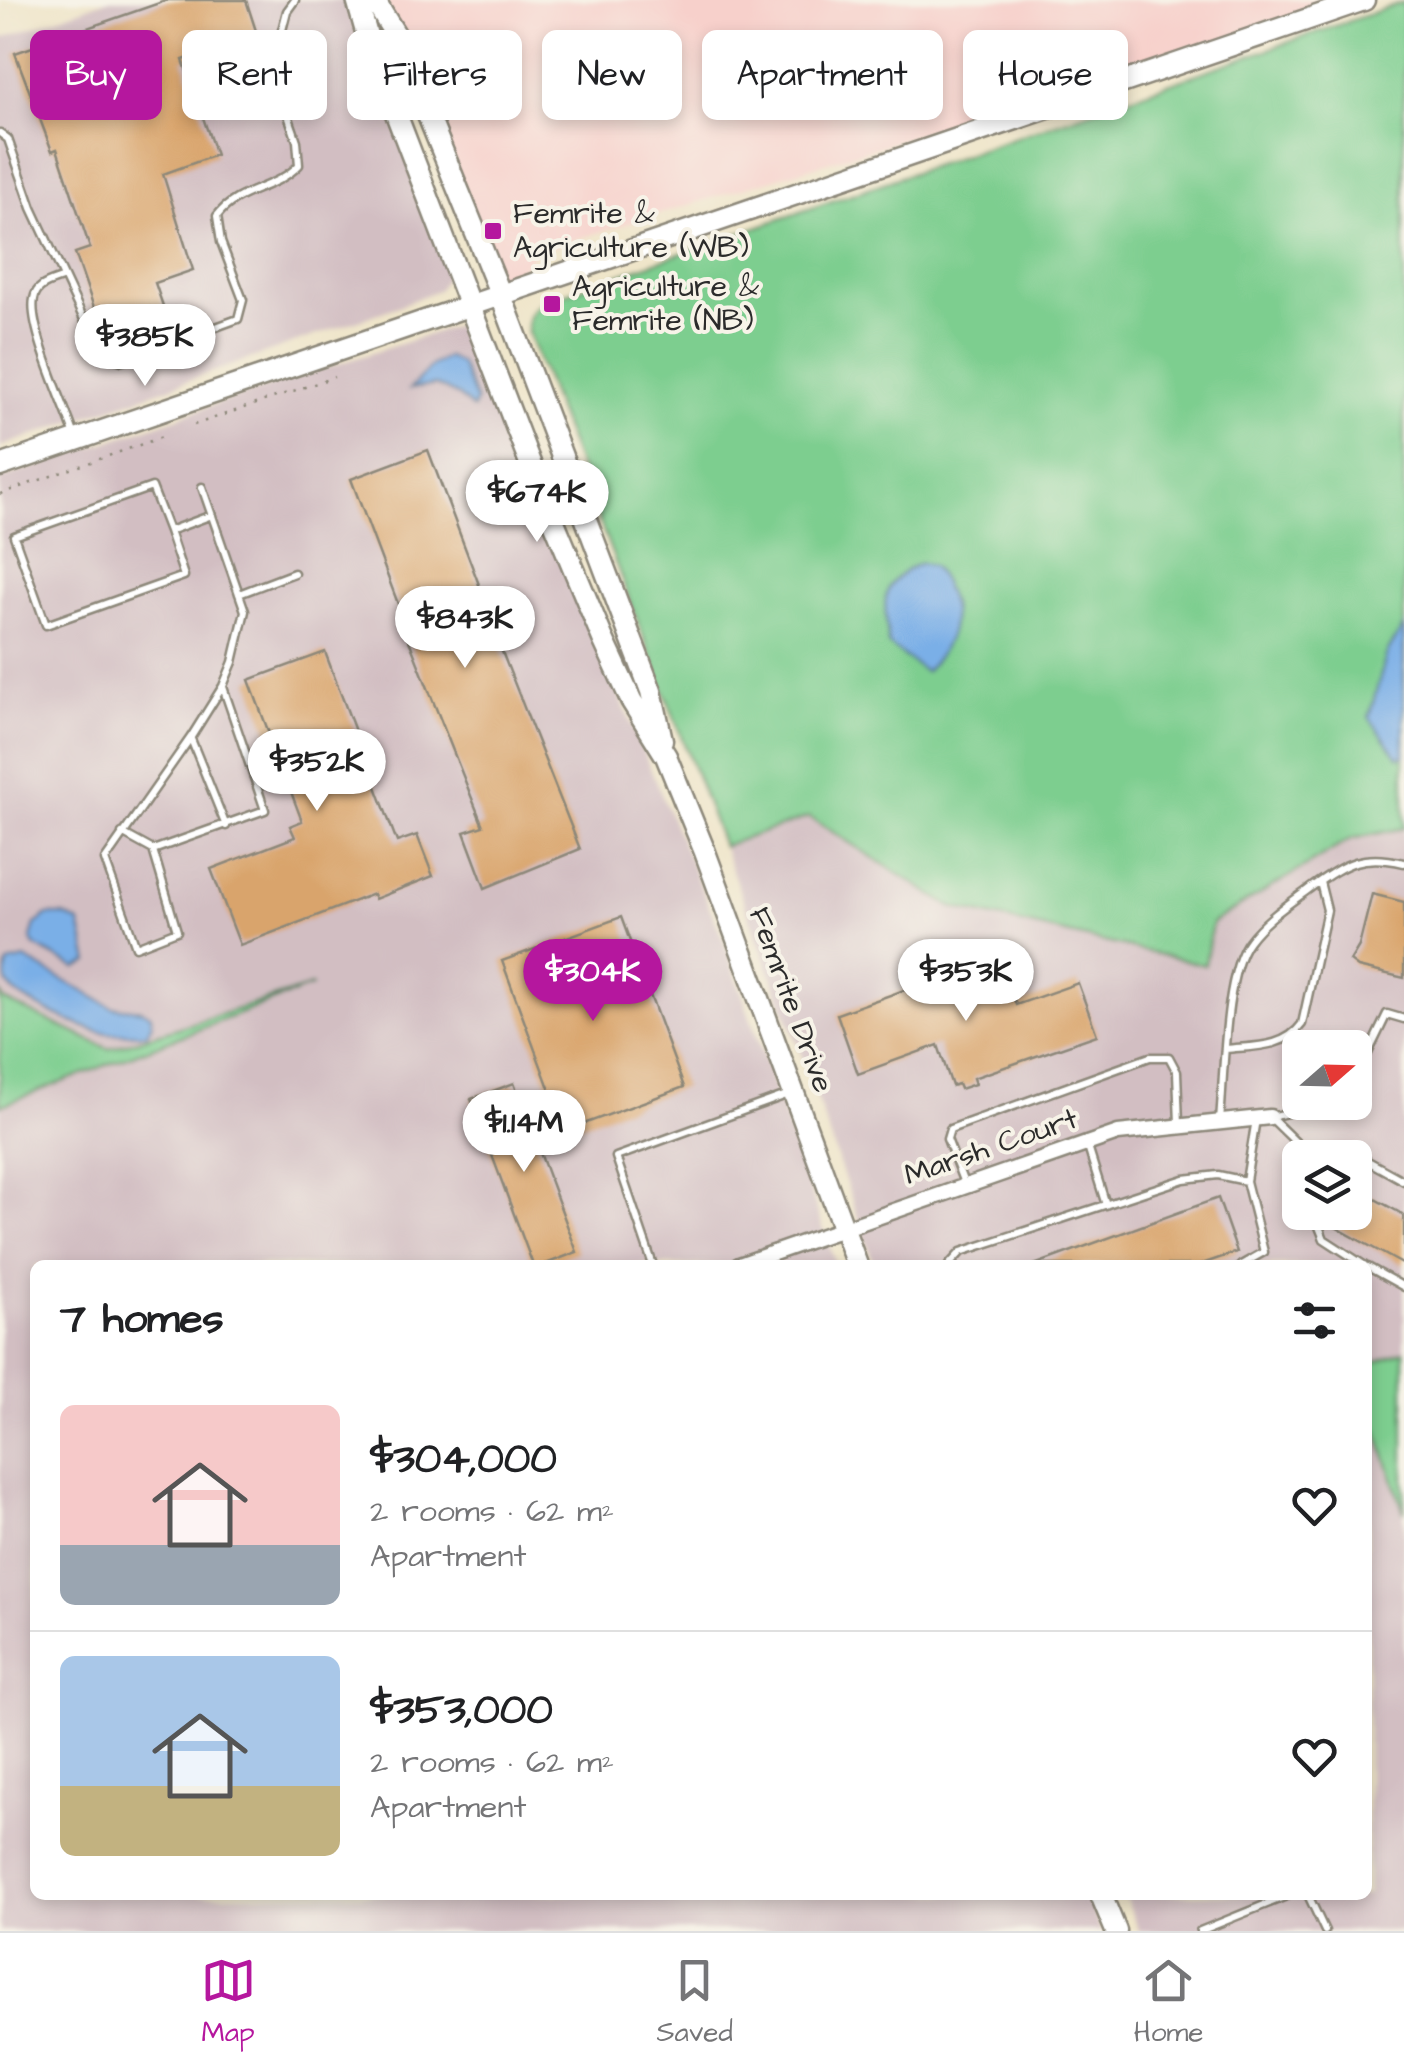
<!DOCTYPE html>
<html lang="en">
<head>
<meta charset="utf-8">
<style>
	body { margin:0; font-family:"Architects Daughter",sans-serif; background:#f2f2f2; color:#202124; height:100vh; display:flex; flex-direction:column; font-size:38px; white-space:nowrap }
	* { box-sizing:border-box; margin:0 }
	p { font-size:32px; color:#757577 }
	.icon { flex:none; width:55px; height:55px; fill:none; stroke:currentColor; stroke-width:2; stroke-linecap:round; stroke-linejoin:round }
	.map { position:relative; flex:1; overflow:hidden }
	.details { position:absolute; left:30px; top:1260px; width:1342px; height:640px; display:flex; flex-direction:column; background:#fff; border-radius:15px; box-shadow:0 5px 15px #0003 }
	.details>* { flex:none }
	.top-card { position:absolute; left:30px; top:30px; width:1345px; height:90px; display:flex; gap:20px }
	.needle { width:65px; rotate:70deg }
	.buttons { position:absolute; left:1282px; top:1030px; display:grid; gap:20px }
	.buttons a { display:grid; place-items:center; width:90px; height:90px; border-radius:15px; background:#fff; box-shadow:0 5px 15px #0003; font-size:50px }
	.price { position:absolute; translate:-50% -85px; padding:0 22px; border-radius:35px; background:#fff; color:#222; font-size:32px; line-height:65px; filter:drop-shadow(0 2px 5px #0008) }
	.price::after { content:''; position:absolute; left:50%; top:60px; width:30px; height:22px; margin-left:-15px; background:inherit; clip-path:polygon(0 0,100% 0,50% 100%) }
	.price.current { background:#b5179e; color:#fff }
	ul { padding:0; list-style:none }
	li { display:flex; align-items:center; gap:30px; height:250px; padding:0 30px }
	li+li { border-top:2px solid #e0e0e0 }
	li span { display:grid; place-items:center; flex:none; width:280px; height:200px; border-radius:15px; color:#555 }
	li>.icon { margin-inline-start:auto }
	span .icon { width:120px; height:120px; fill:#fffc; stroke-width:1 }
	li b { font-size:42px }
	h2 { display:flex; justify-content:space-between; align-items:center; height:120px; padding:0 30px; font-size:42px }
	.pill { padding:0 35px; border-radius:15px; background:#fff; box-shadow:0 5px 15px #0003; font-size:35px; line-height:90px }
	.pill.current { background:#b5179e; color:#fff }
	.tab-bar { display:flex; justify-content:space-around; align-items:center; height:140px; border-top:2px solid #e0e0e0; background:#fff; font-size:28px; color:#757577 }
	.tab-bar a { display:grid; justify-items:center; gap:5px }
	.tab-bar .current { color:#b5179e }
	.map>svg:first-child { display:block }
</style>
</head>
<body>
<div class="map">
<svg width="1404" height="1931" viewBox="0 0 1404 1931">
	<rect width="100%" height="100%" fill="#f7f3e8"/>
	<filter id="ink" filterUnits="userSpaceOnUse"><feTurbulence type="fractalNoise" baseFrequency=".01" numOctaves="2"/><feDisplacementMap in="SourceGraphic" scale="20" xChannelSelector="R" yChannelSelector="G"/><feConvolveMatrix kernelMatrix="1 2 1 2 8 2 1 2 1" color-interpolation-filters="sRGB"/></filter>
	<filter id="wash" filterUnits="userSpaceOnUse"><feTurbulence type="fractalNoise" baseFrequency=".0048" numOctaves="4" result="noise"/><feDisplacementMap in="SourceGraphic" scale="40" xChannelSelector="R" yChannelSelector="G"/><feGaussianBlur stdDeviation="2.25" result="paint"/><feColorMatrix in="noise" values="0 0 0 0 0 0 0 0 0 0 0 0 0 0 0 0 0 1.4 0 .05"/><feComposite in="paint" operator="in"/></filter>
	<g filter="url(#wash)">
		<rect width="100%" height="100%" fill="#efe5c9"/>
		<!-- built -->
		<path fill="#f7d0cb" d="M374,0H1357L535,252L500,293Z"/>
		<!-- industrial -->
		<path fill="#d2bec2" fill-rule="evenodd" d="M107,0H344L448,259V273L438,290L396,307L0,447V39Z
			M462,324L469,329L579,601L723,939L836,1265H35V1895H1087L1101,1931H0V1106L276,999L109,1049L3,1000L0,993V479L236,397Z
			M809,817L951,907L1205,965L1212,923L1351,839L1404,828V1351L1368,1365V1265H874L806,1067L723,847ZM1300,1048H1355V1102H1300ZM1300,1158H1355V1212H1300Z
			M1368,1404L1404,1512V1931H1139L1124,1895H1368Z"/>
		<!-- green -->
		<path fill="#7dce8f" stroke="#547c5d" stroke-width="2.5" d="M1404,2V828L1351,839L1212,923L1205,965L951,907L809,817L723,846L528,333C526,317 530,309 544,301Z
			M312,986L0,1106V993L4,1000L109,1049Z
			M1404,1351V1512L1368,1404V1365Z"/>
		<!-- water -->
		<path fill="#7aafe7" stroke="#526d89" stroke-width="2.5" d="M447,357L460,363L476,401L473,409L459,396L436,385L410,389L431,366Z
			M921,563L933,566C961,608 959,636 925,672L888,644C886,599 875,584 921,563Z
			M1404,625V756L1398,757L1369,717L1387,653Z
			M48,915H64L80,923L89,962L76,968L35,946L31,938L35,924Z
			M25,959L112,1007L141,1010L151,1015L152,1023L147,1034C134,1033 121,1034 108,1033C88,1031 20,1002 9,986C4,979 6,970 8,963Z"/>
		<g id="blocks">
			<!-- building -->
			<path fill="#d9a46c" d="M168,0H246L257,34L183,60L216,155L163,174L193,270L155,283L171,329L140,339L137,331L106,342L75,253L90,248L57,149L52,151L15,53Z
				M428,450L481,590L478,591L580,849L485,888L464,832L483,826L400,618L403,617L351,479Z
				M325,652L397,842L417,835L433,876L375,899L373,894L240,945L211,869L295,837L290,826L302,821L249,680Z
				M1372,894L1404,902V978L1358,967L1350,961L1359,946Z
				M621,917L684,1087L565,1131L502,961Z
				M999,956L1016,1005L1078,983L1097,1035L973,1078L975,1084L960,1089L958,1084L952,1086L938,1045L858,1074L837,1014Z
				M514,1083L577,1252L543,1265H533L471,1099Z
				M1355,1188L1404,1215V1265L1330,1224L1337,1212H1355Z
				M1218,1198L1237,1252L1199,1265H1034Z"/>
		</g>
	</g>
	<g filter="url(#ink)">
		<use href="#blocks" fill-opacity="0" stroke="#8d887a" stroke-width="2.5"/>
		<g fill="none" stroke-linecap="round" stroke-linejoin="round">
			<defs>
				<path id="lane" d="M0,133L8,139L32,208L94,341L104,354L122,361L238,319L243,300L221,242L217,216C238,188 275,190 299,165L297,141L272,69L287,11L295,0
					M64,277C52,282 36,284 34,299C28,327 65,406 75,436
					M169,531L152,487L14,536L46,625L184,576L169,531L212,515
					M239,594L294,573
					M191,739L226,826
					M122,833L153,850L177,931L136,947L105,860L191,737L223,686L233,662L245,611L202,487
					M153,850L265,810L223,687
					M1226,1049C1254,1046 1285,1048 1302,1024L1327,910L1320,882
					M1355,1080L1387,1014L1404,1019
					M1271,1117L1331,1102
					M1271,1118L1312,1158
					M1220,1121C1224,1078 1224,973 1249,941C1265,919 1292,902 1313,886C1346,863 1362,853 1404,863
					M1087,1144L1106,1205
					M1336,1158L1342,1154L1366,1160L1404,1181
					M965,1186L947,1139L950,1129L1150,1057H1169L1177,1072L1179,1124
					M1313,1212L1324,1239L1364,1265
					M653,1265L616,1157L792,1093
					M949,1265L961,1252L1184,1179L1218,1175L1246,1181
					M1241,1265L1264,1252L1246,1181L1256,1119
					M1368,1267L1404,1287
					M1308,1895L1325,1931
					M1200,1931L1289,1895"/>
				<path id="street" d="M739,1265L1118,1133L1270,1117"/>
				<path id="secondary" d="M357,0L370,46L535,476L603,639L631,700L666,756L705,852L857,1265
					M374,0L395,34L500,293L651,691L662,740
					M0,466L1364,0
					M1101,1895L1116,1931"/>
			</defs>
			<!-- lane casing -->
			<use href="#lane" stroke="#8d887a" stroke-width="11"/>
			<!-- street casing -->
			<use href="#street" stroke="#8d887a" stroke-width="19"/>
			<!-- secondary casing -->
			<use href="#secondary" stroke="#8d887a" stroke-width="25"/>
			<!-- path -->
			<path stroke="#8d887a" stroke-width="2.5" stroke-dasharray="2.5 8" stroke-linecap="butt" d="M194,425L334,377
				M0,494L165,436"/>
			<!-- lane -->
			<use href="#lane" stroke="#fff" stroke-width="6"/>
			<!-- street -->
			<use href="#street" stroke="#fff" stroke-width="14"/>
			<!-- secondary -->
			<use href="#secondary" stroke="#fff" stroke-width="20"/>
		</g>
	</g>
	<!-- markers -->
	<g fill="#b5179e" stroke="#f7f3e8" stroke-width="4">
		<rect x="483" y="221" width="20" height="20" rx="5"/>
		<rect x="542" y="294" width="20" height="20" rx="5"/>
	</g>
	<g text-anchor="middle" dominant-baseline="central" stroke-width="8" stroke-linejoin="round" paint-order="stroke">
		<!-- poi labels -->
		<g font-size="30" fill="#2b2b2b" stroke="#f7f3e8" text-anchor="start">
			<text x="513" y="214">Femrite &amp;<tspan x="513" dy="34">Agriculture (WB)</tspan></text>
			<text x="572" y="287">Agriculture &amp;<tspan x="572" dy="34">Femrite (NB)</tspan></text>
		</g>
		<!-- street labels -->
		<g font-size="30" fill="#2b2b2b" stroke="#f7f3e8">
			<text transform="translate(791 1000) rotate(70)">Femrite Drive</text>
			<text transform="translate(991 1147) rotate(-19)">Marsh Court</text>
		</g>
	</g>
</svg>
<div class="buttons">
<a><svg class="needle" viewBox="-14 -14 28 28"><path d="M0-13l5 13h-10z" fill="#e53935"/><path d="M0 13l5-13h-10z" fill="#757577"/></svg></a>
<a><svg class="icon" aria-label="layers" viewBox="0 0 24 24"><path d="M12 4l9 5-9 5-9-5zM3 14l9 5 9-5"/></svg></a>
</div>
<b class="price" style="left:145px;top:389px">$385K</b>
<b class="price" style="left:537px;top:545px">$674K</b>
<b class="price" style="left:465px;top:671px">$843K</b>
<b class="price" style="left:317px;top:814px">$352K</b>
<b class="price current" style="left:593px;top:1024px">$304K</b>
<b class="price" style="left:966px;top:1024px">$353K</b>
<b class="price" style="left:524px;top:1175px">$1.14M</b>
<div class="top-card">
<a class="pill current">Buy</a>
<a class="pill">Rent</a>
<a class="pill">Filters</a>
<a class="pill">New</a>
<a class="pill">Apartment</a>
<a class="pill">House</a>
</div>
<section class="details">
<h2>7 homes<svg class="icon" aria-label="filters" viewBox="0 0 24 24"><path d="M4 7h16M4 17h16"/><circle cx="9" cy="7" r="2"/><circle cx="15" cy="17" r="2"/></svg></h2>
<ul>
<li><span style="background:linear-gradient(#f6c9c9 70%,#9aa5b1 0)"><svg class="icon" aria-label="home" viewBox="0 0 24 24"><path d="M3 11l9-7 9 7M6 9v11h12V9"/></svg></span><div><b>$304,000</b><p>2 rooms · 62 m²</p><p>Apartment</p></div><svg class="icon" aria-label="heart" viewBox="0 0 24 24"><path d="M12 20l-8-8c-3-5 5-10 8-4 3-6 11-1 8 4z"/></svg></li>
<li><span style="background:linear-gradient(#a9c7e8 65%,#c2b280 0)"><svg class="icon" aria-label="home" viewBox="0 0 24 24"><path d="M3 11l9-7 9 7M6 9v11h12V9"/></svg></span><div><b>$353,000</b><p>2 rooms · 62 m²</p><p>Apartment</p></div><svg class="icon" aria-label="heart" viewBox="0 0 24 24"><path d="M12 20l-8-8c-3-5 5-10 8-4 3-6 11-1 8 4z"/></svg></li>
</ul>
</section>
</div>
<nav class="tab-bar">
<a class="current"><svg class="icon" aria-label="map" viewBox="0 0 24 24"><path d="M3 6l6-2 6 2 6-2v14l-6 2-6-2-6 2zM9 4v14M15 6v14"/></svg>Map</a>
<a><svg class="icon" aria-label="saved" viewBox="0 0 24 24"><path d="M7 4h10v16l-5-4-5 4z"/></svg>Saved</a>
<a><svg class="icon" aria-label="home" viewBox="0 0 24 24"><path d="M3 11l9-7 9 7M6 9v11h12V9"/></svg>Home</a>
</nav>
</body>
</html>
